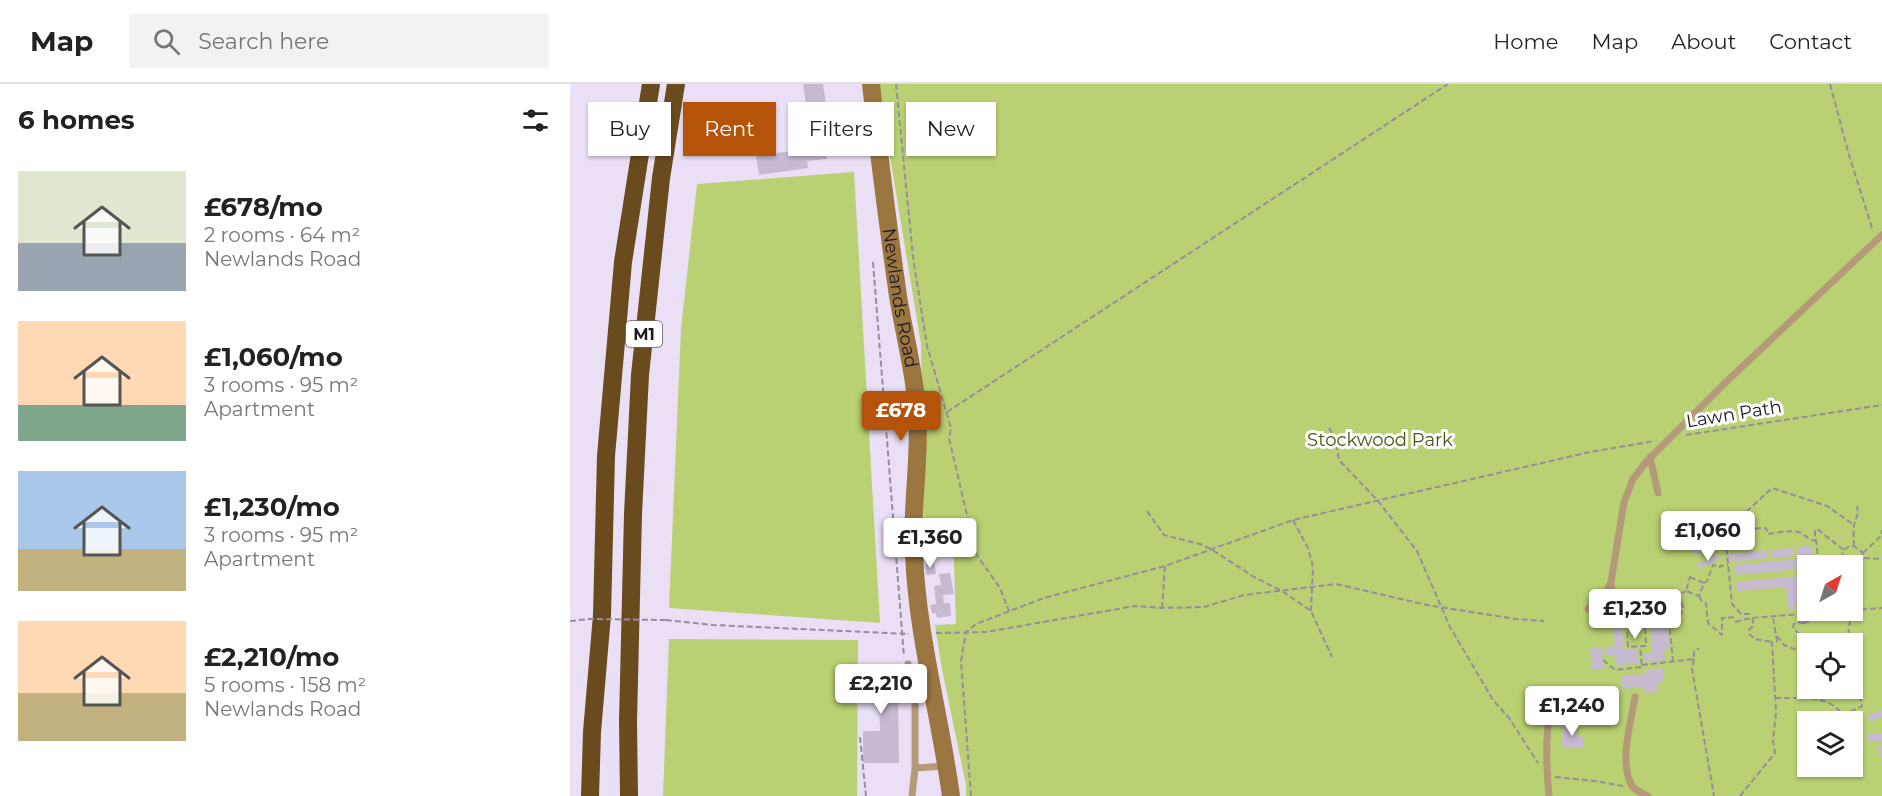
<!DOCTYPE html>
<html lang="en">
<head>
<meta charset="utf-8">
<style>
	body { margin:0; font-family:Montserrat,sans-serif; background:#f2f2f2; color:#222; height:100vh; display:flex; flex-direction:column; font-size:22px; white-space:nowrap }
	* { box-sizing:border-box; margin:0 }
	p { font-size:20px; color:#767676 }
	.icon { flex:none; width:33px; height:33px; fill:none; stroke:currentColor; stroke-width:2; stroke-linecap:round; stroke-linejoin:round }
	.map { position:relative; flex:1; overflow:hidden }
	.side { display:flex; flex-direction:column; background:#fff; width:570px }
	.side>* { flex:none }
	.hud { position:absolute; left:18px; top:18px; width:570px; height:54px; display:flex; gap:12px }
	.needle { width:39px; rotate:39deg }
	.fabs { position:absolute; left:1227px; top:471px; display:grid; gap:12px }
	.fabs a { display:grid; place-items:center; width:66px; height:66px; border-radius:0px; background:#fff; box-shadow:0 2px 4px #0004; font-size:30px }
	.price { position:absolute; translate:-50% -51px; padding:0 14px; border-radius:6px; background:#fff; color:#222; font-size:20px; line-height:39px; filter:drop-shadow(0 2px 3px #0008) }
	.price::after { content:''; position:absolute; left:50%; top:36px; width:18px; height:14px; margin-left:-9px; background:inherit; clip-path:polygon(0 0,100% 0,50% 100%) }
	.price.selected { background:#b45309; color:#fff }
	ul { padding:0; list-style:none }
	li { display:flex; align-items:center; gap:18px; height:150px; padding:0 18px }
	li span { display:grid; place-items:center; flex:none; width:168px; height:120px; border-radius:0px; color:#555 }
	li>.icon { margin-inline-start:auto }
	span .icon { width:72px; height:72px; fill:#fffc; stroke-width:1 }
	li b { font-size:26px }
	h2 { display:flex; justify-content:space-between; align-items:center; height:72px; padding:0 18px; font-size:26px }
	.tag { padding:0 21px; border-radius:0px; background:#fff; box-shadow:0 2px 4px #0004; font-size:21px; line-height:54px }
	.tag.selected { background:#b45309; color:#fff }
	header { display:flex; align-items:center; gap:36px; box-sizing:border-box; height:84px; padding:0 30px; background:#fff; border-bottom:2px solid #e0e0e0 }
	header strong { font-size:28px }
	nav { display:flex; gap:33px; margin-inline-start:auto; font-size:21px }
	.search { width:420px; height:54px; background:#f2f2f2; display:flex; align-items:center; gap:15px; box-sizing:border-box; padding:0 21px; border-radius:0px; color:#767676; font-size:22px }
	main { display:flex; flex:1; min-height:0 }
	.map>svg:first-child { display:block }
</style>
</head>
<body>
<header>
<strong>Map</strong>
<div class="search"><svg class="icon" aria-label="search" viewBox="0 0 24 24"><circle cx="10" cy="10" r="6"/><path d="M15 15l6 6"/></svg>Search here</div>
<nav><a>Home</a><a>Map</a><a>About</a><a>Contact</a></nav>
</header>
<main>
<section class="side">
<h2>6 homes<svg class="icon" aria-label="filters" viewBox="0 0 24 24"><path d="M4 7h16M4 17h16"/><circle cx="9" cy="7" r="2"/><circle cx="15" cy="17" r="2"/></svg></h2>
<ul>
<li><span style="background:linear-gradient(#dfe7d0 60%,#9aa5b1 0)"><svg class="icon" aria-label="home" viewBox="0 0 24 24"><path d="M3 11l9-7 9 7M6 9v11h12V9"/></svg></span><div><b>£678/mo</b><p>2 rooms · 64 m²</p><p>Newlands Road</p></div></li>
<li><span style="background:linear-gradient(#ffd9b3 70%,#7fa58c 0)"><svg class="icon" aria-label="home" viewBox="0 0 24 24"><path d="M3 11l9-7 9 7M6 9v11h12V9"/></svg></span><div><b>£1,060/mo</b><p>3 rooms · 95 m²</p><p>Apartment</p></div></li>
<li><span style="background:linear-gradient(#a9c7e8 65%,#c2b280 0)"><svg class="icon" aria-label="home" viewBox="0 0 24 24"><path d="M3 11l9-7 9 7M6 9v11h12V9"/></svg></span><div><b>£1,230/mo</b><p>3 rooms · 95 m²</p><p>Apartment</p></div></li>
<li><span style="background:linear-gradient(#ffd9b3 60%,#c2b280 0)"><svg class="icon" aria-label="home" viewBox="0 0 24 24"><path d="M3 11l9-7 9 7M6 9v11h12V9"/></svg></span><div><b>£2,210/mo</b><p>5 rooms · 158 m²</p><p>Newlands Road</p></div></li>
</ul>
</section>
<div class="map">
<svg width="1312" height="712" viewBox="0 0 1312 712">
	<rect width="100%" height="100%" fill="#ebdff5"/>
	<!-- green -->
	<path fill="#b9d172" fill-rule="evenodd" d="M308,0H1312V712H396V701L372,585L365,541L386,540L383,449L354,448L351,260ZM1238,482H1282V526H1238ZM1238,560H1282V604H1238ZM1238,638H1282V682H1238Z
		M284,88L310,539L99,524L111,245L127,100Z
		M99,555L288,556L287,712H93Z"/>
	<!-- building -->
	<path fill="#c5bacf" d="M233,0H253L263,66L256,67L257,75L237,77L238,84L189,91L186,72L235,65V68L243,67Z
		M1148,437V449L1127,472L1121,466Z
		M1242,462L1244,482H1238V527H1236L1235,520H1226V525H1218L1216,503L1167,507L1166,498L1230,492L1229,485L1165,491L1164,481L1228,475L1227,463Z
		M1224,464V472L1201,474V466Z
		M1197,466V474L1159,478L1158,470Z
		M1149,470L1150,475L1128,485L1126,481Z
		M364,479L366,490L356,491L355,481Z
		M380,489L384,510L373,511L374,519H380L381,532L367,534L366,529H362L360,521L366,520L364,502L371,501L369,490Z
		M1096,528L1100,565H1094L1095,576L1074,578L1073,569H1082L1080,540L1052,543L1054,565H1067L1069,579L1046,582L1044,571L1038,572V569L1032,570L1034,585L1022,586L1020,564L1031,563L1032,566L1038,565L1037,562H1045L1042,532Z
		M291,581H323V617H328L329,679H293V647H310L309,619H291Z
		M1093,584L1094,598L1087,599L1088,608L1073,609V603L1052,605L1051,592L1075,590V586Z
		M1312,626V633L1300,638L1297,632Z
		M993,640H1008L1007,652L1014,653L1013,664L992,663Z
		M1312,649V657L1298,658L1297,650Z
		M1312,661V674H1309L1308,662Z"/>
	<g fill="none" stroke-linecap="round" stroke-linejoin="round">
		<!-- path -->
		<path stroke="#968d9d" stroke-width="2" stroke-dasharray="6 3" stroke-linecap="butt" d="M326,0L343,173L357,262L381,344L379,354L406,470L430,504L439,527
			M1260,0L1279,71L1303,147
			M303,178L334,573
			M377,328L878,0
			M759,344L766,357L769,376L808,417L847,467L880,543L923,616L939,634L968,679
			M1116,351L1312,321
			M577,427L594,451L630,460L641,465L684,493L712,507L741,527L762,573
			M723,436L738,464L743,483L741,527
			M1160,448L1162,441L1202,404L1257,422L1284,441
			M1246,455L1249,482
			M1284,462C1284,456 1283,447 1284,441C1286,433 1289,431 1287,422
			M1293,469L1311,452L1312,446
			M1294,474L1312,475
			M1277,482L1272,475C1272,466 1276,462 1284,462L1292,468L1293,474L1290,481L1282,483
			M1120,493L1134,499L1129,512L1116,507Z
			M1134,499L1137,497L1143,481L1150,483V482L1158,481
			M1129,512L1131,516L1136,519L1138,539L1152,551V534L1166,533
			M592,524L595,482
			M1282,526L1312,524
			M1180,530H1171L1162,520L1155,449L1163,448L1167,455L1175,454L1177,445L1196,444L1198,450C1207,449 1222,445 1231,449C1236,452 1238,455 1245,457V446L1247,445L1274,466
			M1233,530L1234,539L1227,538L1224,540L1223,543L1235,557
			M1182,534L1184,541L1179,546V550L1185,555L1202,558
			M96,536L143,541L339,550
			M1165,538L1181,534L1277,526
			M1234,539L1240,537
			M1075,544L1076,562L1058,563L1057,546Z
			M366,549L416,548L565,522L592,524L634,523L674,511L766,500L857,521L946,535L974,537
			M1207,552L1214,561L1232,568
			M1280,560C1276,550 1281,537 1281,526
			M1124,575L1122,585L1144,712
			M1033,576L1045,586L1072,583L1070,563
			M1238,576C1223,559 1246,540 1260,560
			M1103,578L1099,536C1108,536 1112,532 1113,523L1108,511L1116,507
			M1072,581L1124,575V568L1129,564
			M1205,614C1229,615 1257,609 1273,631L1292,622L1282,570
			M290,653L296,712
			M985,693L1025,697L1053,702
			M401,712L391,577L396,548L406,540L474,514L595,482L723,436L1020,368L1084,357
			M1170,712L1205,669L1203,657L1206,628L1202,558L1207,557L1203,533"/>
		<!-- service -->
		<path stroke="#b49a79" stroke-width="7" d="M1080,373L1088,409
			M1041,500L1044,519
			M1018,525L1036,508L1041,498L1054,418L1063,395L1076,378L1156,298L1312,151
			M338,580L345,619V684L376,682
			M1065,613C1061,638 1050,674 1060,698C1062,705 1071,709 1078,712
			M342,712L345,684
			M979,712C976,682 975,650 981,621"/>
		<!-- secondary -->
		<path stroke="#9b7641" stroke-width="18" id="s1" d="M301,0C309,71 318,142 328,212C334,249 344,286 347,324C351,373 341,421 344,469C347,551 370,631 381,712"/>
		<!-- motorway -->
		<path stroke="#6a4b1d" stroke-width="18" d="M20,712L22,648L32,531L36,372L53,178L81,0
			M59,712L58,637L63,430L70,291L91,94L106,0"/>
		<!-- path-bridge -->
		<path stroke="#968d9d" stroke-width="2" stroke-dasharray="6 3" stroke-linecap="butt" d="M0,537L20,535L96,536"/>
	</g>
	<g text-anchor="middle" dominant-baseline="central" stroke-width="6" stroke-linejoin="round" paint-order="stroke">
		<!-- shield labels -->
		<rect fill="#fff" stroke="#625e64" stroke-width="1.5" x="56" y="237" width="36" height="26" rx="4.5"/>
		<g font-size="16" font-weight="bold" fill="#1e1921">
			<text x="74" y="250">M1</text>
		</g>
		<!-- street labels -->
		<g font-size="18" fill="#1e1921" stroke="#fff">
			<text stroke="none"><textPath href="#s1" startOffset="216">Newlands Road</textPath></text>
			<text transform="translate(1164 330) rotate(-9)">Lawn Path</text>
		</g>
		<!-- park labels -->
		<g font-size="18" fill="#485611" stroke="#fff">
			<text x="810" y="356">Stockwood Park</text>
		</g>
	</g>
</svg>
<div class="fabs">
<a><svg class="needle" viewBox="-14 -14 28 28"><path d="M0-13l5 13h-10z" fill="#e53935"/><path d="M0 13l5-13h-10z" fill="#767676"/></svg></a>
<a><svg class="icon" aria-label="locate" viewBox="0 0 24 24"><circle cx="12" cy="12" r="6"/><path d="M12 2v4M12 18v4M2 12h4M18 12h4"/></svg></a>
<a><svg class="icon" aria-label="layers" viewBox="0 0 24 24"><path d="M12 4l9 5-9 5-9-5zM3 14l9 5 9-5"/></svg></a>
</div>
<b class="price selected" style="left:331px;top:358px">£678</b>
<b class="price" style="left:1138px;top:478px">£1,060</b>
<b class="price" style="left:360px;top:485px">£1,360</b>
<b class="price" style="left:1065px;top:556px">£1,230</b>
<b class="price" style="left:311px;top:631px">£2,210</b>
<b class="price" style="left:1002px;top:653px">£1,240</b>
<div class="hud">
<a class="tag">Buy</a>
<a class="tag selected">Rent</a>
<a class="tag">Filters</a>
<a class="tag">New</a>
</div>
</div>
</main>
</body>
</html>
